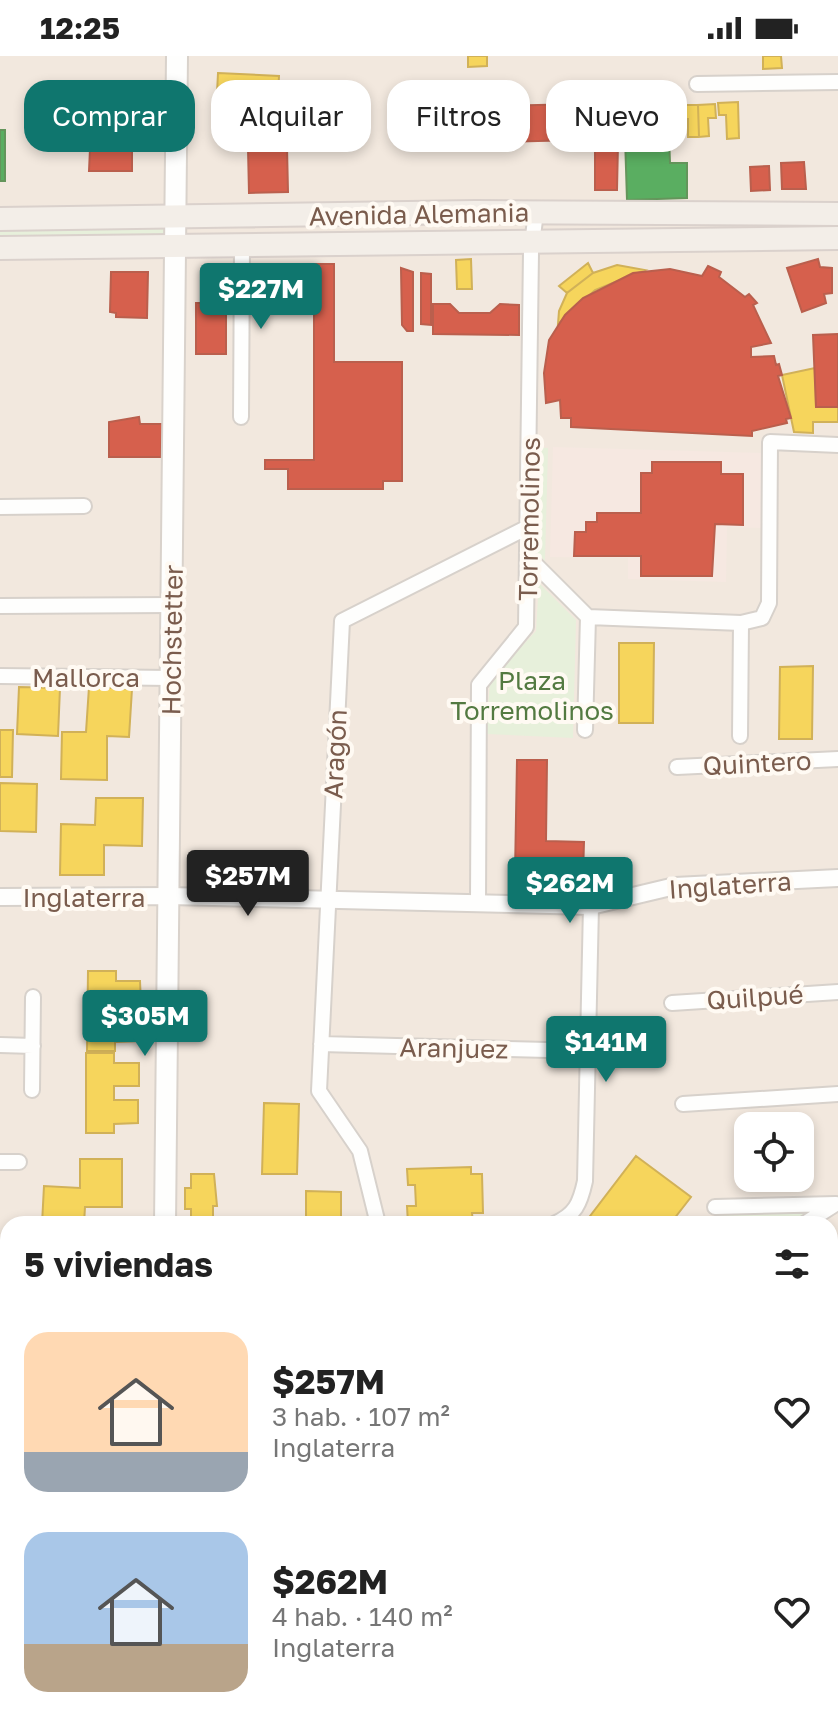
<!DOCTYPE html>
<html lang="es">
<head>
<meta charset="utf-8">
<style>
	body { margin:0; font-family:"Golos Text",sans-serif; background:#f6f6f6; color:#222; height:100vh; display:flex; flex-direction:column; font-size:30px; white-space:nowrap }
	* { box-sizing:border-box; margin:0 }
	p { font-size:26px; color:#767676 }
	.icon { flex:none; width:44px; height:44px; fill:none; stroke:currentColor; stroke-width:2; stroke-linecap:round; stroke-linejoin:round }
	.map { position:relative; flex:1; overflow:hidden }
	.side { position:absolute; left:0px; top:1160px; width:838px; height:514px; display:flex; flex-direction:column; background:#fff; border-radius:24px 24px 0 0; box-shadow:0 4px 12px #0003 }
	.side>* { flex:none }
	.guide { position:absolute; left:24px; top:24px; width:790px; height:72px; display:flex; gap:16px }
	.tools { position:absolute; left:734px; top:1056px; display:grid; gap:16px }
	.tools a { display:grid; place-items:center; width:80px; height:80px; border-radius:16px; background:#fff; box-shadow:0 4px 12px #0003; font-size:40px }
	.price { position:absolute; translate:-50% -68px; padding:0 18px; border-radius:8px; background:#0f766e; color:#fff; font-size:26px; line-height:52px; filter:drop-shadow(0 2px 4px #0008) }
	.price::after { content:''; position:absolute; left:50%; top:48px; width:24px; height:18px; margin-left:-12px; background:inherit; clip-path:polygon(0 0,100% 0,50% 100%) }
	.price.on { background:#222; color:#fff }
	ul { padding:0; list-style:none }
	li { display:flex; align-items:center; gap:24px; height:200px; padding:0 24px }
	li span { display:grid; place-items:center; flex:none; width:224px; height:160px; border-radius:24px; color:#555 }
	li>.icon { margin-inline-start:auto }
	span .icon { width:96px; height:96px; fill:#fffc; stroke-width:1 }
	li b { font-size:34px }
	h2 { display:flex; justify-content:space-between; align-items:center; height:96px; padding:0 24px; font-size:34px }
	.tag { padding:0 28px; border-radius:24px; background:#fff; box-shadow:0 4px 12px #0003; font-size:28px; line-height:72px }
	.tag.on { background:#0f766e; color:#fff }
	.status { display:flex; justify-content:space-between; align-items:center; height:56px; padding:0 40px; background:#fff; direction:ltr }
	.status svg { height:22px; fill:currentColor }
	.map>svg:first-child { display:block }
</style>
</head>
<body>
<div class="status"><b>12:25</b><svg viewBox="0 0 49 12"><path d="M0 12V9h3v3zM5 12V6h3v6zM10 12V3h3v9zM15 12V0h3v12zM26 1h20v11H26zM47 4h2v5h-2z"/></svg></div>
<div class="map">
<svg width="838" height="1673" viewBox="0 0 838 1673">
	<rect width="100%" height="100%" fill="#f9f5f0"/>
	<!-- residential -->
	<path fill="#f2e8de" fill-rule="evenodd" d="M0,0H838V1673H0ZM748,1070H800V1122H748ZM8,1168H830V1666H8Z"/>
	<!-- commercial -->
	<path fill="#f6e8e1" d="M553,391L763,397L761,472L727,471L726,526L628,523V502L550,501Z"/>
	<!-- green -->
	<path fill="#e7f0db" d="M165,173V179L0,181V175Z
		M535,391L548,392L545,505L534,494Z
		M539,527L576,564L573,682L486,678L490,625L536,575Z
		M814,1157L795,1168H719L715,1158Z"/>
	<!-- homes -->
	<path fill="#f6d55c" stroke="#d1b158" stroke-width="2" d="M468,0H487V10L468,11Z
		M763,0H781L782,12L763,13Z
		M218,17L279,20L278,40L217,37Z
		M132,26L133,72L104,73L103,27Z
		M738,46L739,82L727,83L726,59H719L718,47Z
		M715,48L716,62H708L709,80L699,81L698,49Z
		M680,49H698L699,81H688V63H680Z
		M471,203L472,233H457L456,204Z
		M588,207L593,217L567,237L559,230Z
		M617,209L645,214L595,234L558,268L559,255L567,237L593,217Z
		M815,312L816,351H838V366H813V377L794,376L782,319Z
		M619,587H654L653,667H619Z
		M813,610L812,683H779L780,611Z
		M19,631L60,632L58,680L17,678Z
		M89,631L132,633L129,681L107,680V724L61,723L62,676H86Z
		M0,674H13L12,721H0Z
		M0,727L37,728L36,776L0,775Z
		M96,742H143L142,790L104,789V819H60L61,768L95,769Z
		M88,915H116V925H140L141,948L116,949V963L139,962L140,985L115,986V995H87Z
		M86,997H114V1007H139V1030H114V1044H138V1067L114,1068V1077H86Z
		M264,1047L299,1048L297,1118H262Z
		M636,1100L691,1141L670,1168H584Z
		M80,1103H122V1151H85L84,1168H42L44,1130L80,1132Z
		M471,1111V1118H482L483,1157H472L473,1167L408,1168L407,1150H416L415,1129H408L407,1113Z
		M191,1118H214L217,1150H213V1168H191V1153H185V1132H191Z
		M306,1135L341,1136V1168H306Z
		M581,1666H654L651,1673H614L605,1669L604,1673H581Z"/>
	<!-- shops -->
	<path fill="#d6604d" stroke="#ba5f4d" stroke-width="2" d="M493,46V90L426,91L425,48Z
		M577,48L578,84L497,86L496,50Z
		M595,87H618L617,134H595Z
		M287,91L288,136L249,137L248,92Z
		M90,93H132V115H89Z
		M804,106L806,133H782L781,107Z
		M769,110L770,134L751,135L750,111Z
		M818,203L820,211L832,212V237L824,238L826,247L802,256L787,212Z
		M314,208H334V306H402V425H383V433H288V413H265V404H314Z
		M708,210L721,216L719,221L745,241L749,238L757,247L753,249L771,287L751,291V301L774,300L776,309L779,308L782,319L778,320L791,362L786,363L787,367L752,375V380L571,371V362H561L560,344L546,347L544,317L549,284L565,259L583,242L633,217L670,213L702,220Z
		M401,212L413,216V275H407L402,269Z
		M111,216H148L147,262L116,261V257L110,256Z
		M421,217L431,218V269L421,268Z
		M196,247H226V298H196Z
		M433,248H450L459,257H490L500,248L519,249V279L433,278Z
		M838,278V351H816L813,279Z
		M139,361L140,368H162L161,401H109V366Z
		M652,406H721V418H743V469L715,468L712,520H641V500H574L575,476H586V466H597V457H641V417H652Z
		M517,704H547L546,785L584,786L583,818L515,817Z"/>
	<!-- public -->
	<path fill="#5aae61" stroke="#64955b" stroke-width="2" d="M0,74H5V125H0Z
		M669,80L670,107H687V142L627,144L625,81Z
		M655,1666H685L682,1673H651Z"/>
	<!-- industry -->
	<path fill="#8c8c6e" stroke="#877e64" stroke-width="2" d="M185,1666H227L225,1673H183Z"/>
	<g fill="none" stroke-linecap="round" stroke-linejoin="round">
		<!-- stream -->
		<path stroke="#d0e8ea" stroke-width="4" d="M830,1351L838,1348
			M249,1673L250,1666"/>
		<defs>
			<path id="minor" d="M697,28L838,26
				M241,361L242,190
				M0,451L84,450
				M528,501L588,561L585,674
				M0,550L172,549
				M588,561L741,567
				M0,620L171,622
				M740,680L741,567L762,562L769,547L770,386L838,389
				M677,711L838,703
				M478,848L479,629L526,571L531,196L536,156
				M672,947L838,936
				M321,988L588,995
				M0,989L33,990
				M32,1034L33,941
				M683,1048L838,1038
				M0,1106H19
				M715,1151L836,1148
				M378,1168L360,1095L319,1035L342,565L528,471
				M554,1168C575,1159 580,1148 585,1125L591,850
				M804,1168L834,1149
				M0,1240H8
				M0,1437H8
				M830,1529L838,1524
				M830,1580L838,1584
				M496,1673L498,1666"/>
			<path id="tertiary" d="M0,841L169,840L591,850L675,830L838,822
				M152,1673V1666"/>
			<path id="secondary" d="M165,1168L177,0
				M830,1290L838,1285
				M830,1392L838,1386"/>
			<path id="primary" d="M0,163L476,156L838,158
				M0,192L838,182
				M0,1580L8,1578
				M0,1598L8,1596
				M410,1666L431,1673
				M451,1666L470,1673"/>
		</defs>
		<!-- minor casing -->
		<use href="#minor" stroke="#d7d1cb" stroke-width="18"/>
		<!-- tertiary casing -->
		<use href="#tertiary" stroke="#d7d1cb" stroke-width="20"/>
		<!-- secondary casing -->
		<use href="#secondary" stroke="#d9d2cb" stroke-width="24"/>
		<!-- primary casing -->
		<use href="#primary" stroke="#dad1cc" stroke-width="26"/>
		<!-- minor -->
		<use href="#minor" stroke="#fefefd" stroke-width="14"/>
		<!-- tertiary -->
		<use href="#tertiary" stroke="#fefefd" stroke-width="16"/>
		<!-- secondary -->
		<use href="#secondary" stroke="#fefefd" stroke-width="20"/>
		<!-- primary -->
		<use href="#primary" stroke="#f3eee8" stroke-width="22"/>
	</g>
	<g text-anchor="middle" dominant-baseline="central" stroke-width="8" stroke-linejoin="round" paint-order="stroke">
		<!-- street labels -->
		<g font-size="26" fill="#7a5c4d" stroke="#fffaf3">
			<text transform="translate(419 158) rotate(-1)">Avenida Alemania</text>
			<text transform="translate(529 463) rotate(-89)">Torremolinos</text>
			<text transform="translate(172 584) rotate(-89)">Hochstetter</text>
			<text x="86" y="621">Mallorca</text>
			<text transform="translate(335 698) rotate(-87)">Aragón</text>
			<text transform="translate(757 707) rotate(-3)">Quintero</text>
			<text transform="translate(730 829) rotate(-4)">Inglaterra</text>
			<text x="84" y="841">Inglaterra</text>
			<text transform="translate(755 941) rotate(-4)">Quilpué</text>
			<text transform="translate(454 992) rotate(1)">Aranjuez</text>
		</g>
		<!-- park labels -->
		<g font-size="26" fill="#537a41" stroke="#fffaf3">
			<text x="532" y="624">Plaza<tspan x="532" dy="30">Torremolinos</tspan></text>
		</g>
	</g>
</svg>
<div class="tools">
<a><svg class="icon" aria-label="locate" viewBox="0 0 24 24"><circle cx="12" cy="12" r="6"/><path d="M12 2v4M12 18v4M2 12h4M18 12h4"/></svg></a>
</div>
<b class="price" style="left:261px;top:275px">$227M</b>
<b class="price on" style="left:248px;top:862px">$257M</b>
<b class="price" style="left:570px;top:869px">$262M</b>
<b class="price" style="left:145px;top:1002px">$305M</b>
<b class="price" style="left:606px;top:1028px">$141M</b>
<div class="guide">
<a class="tag on">Comprar</a>
<a class="tag">Alquilar</a>
<a class="tag">Filtros</a>
<a class="tag">Nuevo</a>
</div>
<section class="side">
<h2>5 viviendas<svg class="icon" aria-label="filters" viewBox="0 0 24 24"><path d="M4 7h16M4 17h16"/><circle cx="9" cy="7" r="2"/><circle cx="15" cy="17" r="2"/></svg></h2>
<ul>
<li><span style="background:linear-gradient(#ffd9b3 75%,#9aa5b1 0)"><svg class="icon" aria-label="home" viewBox="0 0 24 24"><path d="M3 11l9-7 9 7M6 9v11h12V9"/></svg></span><div><b>$257M</b><p>3 hab. · 107 m²</p><p>Inglaterra</p></div><svg class="icon" aria-label="heart" viewBox="0 0 24 24"><path d="M12 20l-8-8c-3-5 5-10 8-4 3-6 11-1 8 4z"/></svg></li>
<li><span style="background:linear-gradient(#a9c7e8 70%,#b9a48a 0)"><svg class="icon" aria-label="home" viewBox="0 0 24 24"><path d="M3 11l9-7 9 7M6 9v11h12V9"/></svg></span><div><b>$262M</b><p>4 hab. · 140 m²</p><p>Inglaterra</p></div><svg class="icon" aria-label="heart" viewBox="0 0 24 24"><path d="M12 20l-8-8c-3-5 5-10 8-4 3-6 11-1 8 4z"/></svg></li>
</ul>
</section>
</div>
</body>
</html>
